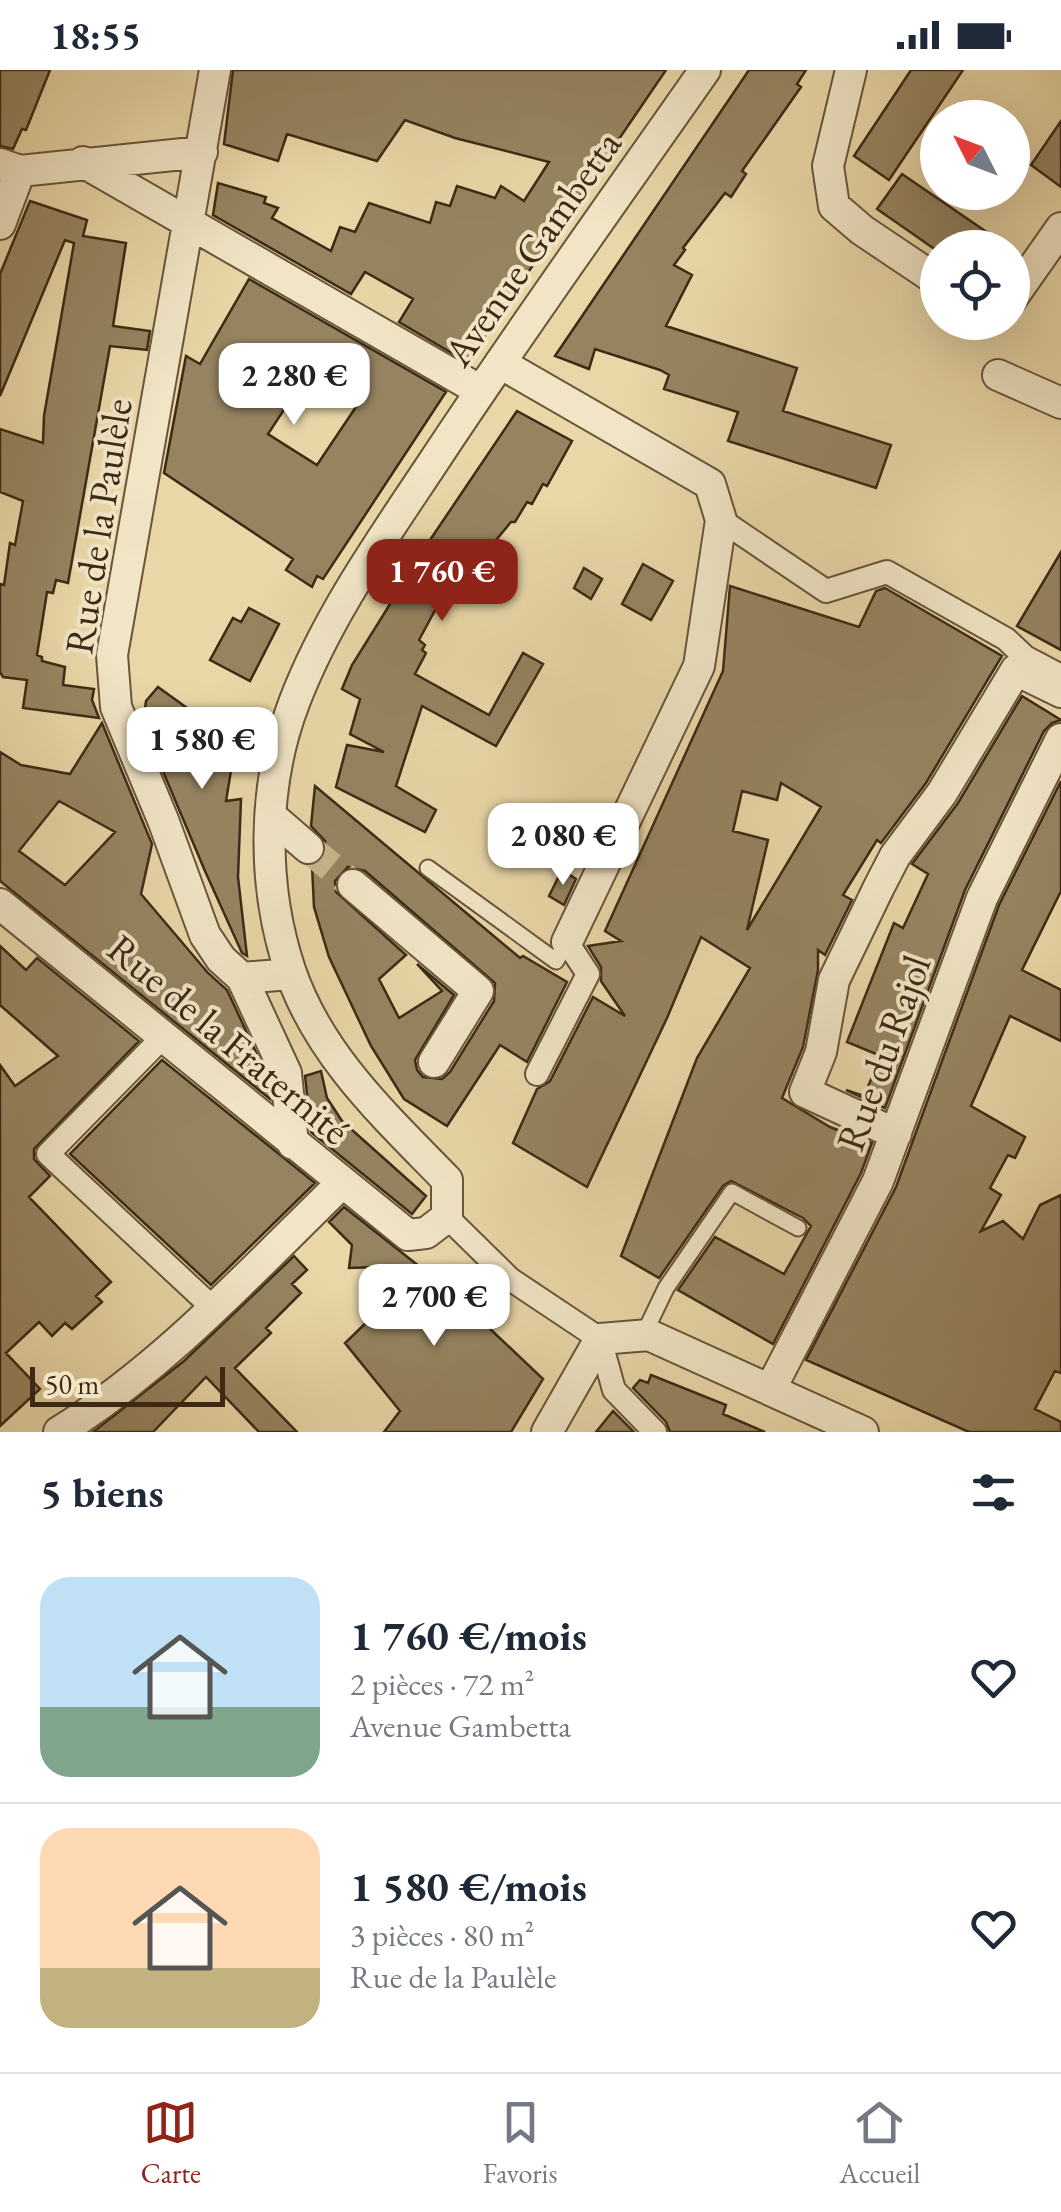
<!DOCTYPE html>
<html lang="fr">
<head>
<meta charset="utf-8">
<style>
	body { margin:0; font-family:"EB Garamond",serif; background:#f6f6f7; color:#1f2937; height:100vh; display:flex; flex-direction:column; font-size:38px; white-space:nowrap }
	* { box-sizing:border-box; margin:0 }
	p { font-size:32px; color:#747a83 }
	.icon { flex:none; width:55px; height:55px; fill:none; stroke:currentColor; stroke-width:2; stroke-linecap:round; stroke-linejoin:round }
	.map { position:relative; height:1362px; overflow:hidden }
	.sheet { display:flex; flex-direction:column; background:#fff; flex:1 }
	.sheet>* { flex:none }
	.needle { width:65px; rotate:312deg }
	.controls { position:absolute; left:920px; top:30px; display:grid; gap:20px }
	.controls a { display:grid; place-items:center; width:110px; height:110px; border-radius:50%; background:#fff; box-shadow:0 10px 40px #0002; font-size:50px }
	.scale { position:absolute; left:30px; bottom:25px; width:195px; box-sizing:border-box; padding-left:10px; border:5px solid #3d2a15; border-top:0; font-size:28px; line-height:35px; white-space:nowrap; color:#3d2a15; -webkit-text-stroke:8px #f1e5c6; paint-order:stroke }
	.price { position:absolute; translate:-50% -85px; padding:0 22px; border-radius:20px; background:#fff; color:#222; font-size:32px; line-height:65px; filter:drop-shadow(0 2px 5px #0008) }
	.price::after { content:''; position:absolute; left:50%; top:60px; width:30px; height:22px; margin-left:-15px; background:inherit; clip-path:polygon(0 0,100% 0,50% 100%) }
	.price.current { background:#8f2418; color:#fff }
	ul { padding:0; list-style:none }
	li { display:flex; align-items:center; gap:30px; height:250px; padding:0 40px }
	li+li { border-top:2px solid #e0e1e3 }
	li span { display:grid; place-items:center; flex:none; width:280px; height:200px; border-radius:30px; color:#555 }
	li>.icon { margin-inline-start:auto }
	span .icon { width:120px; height:120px; fill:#fffc; stroke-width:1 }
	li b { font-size:42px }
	h2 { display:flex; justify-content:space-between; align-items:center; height:120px; padding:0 40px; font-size:42px }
	.status { display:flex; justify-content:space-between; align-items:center; height:70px; padding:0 50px; background:#fff; direction:ltr }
	.status svg { height:28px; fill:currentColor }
	.tabs { display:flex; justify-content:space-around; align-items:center; height:140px; border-top:2px solid #e0e1e3; background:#fff; font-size:28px; color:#747a83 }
	.tabs a { display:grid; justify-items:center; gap:5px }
	.tabs .current { color:#8f2418 }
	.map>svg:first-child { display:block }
</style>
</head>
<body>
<div class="status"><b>18:55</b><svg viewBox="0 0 49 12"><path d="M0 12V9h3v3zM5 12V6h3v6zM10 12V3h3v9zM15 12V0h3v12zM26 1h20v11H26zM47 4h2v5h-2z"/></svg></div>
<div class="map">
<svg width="1061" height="1362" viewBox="0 0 1061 1362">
	<rect width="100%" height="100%" fill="#e9d7a8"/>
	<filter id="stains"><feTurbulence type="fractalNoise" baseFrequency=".002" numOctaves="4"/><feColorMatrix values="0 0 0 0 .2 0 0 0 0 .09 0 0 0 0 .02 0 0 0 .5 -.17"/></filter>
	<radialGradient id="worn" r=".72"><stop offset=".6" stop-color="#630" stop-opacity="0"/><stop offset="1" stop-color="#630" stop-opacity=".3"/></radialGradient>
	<!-- building -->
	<path fill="#968461" stroke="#3d2a15" stroke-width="2.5" fill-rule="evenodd" d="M0,0H50L26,60L22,59L13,79L0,76Z
		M233,0H666L467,292L399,252L413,229L365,202L351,224L213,145L218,113L266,127L264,133L278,138L272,148L331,181L340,157L355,162L369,133L430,153L436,132L450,136L457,116L495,128L501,116L524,131L549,92L455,68L405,50L377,91L287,64L278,91L224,74Z
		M749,0H806L797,14L801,17L742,101L746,104L731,127L725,123L683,178L685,180L674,195L692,205L666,256L797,298L783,341L891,375L876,418L728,371L738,342L664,319L669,305L660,300L595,279L589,299L555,286Z
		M911,0H963L889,110L854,86Z
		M1061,51V117L1031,95Z
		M902,104L1010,178H933L903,157L877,139Z
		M30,131L87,150L83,166L126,173L113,256L150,261L147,280L110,276L68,513L56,510L53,523L47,522L37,585L42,587V591L65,597L63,615L94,619L92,630L99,648L23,638L27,610L3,607L0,602V514L4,515L10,473L15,475L23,431L0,422V359L43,373L44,346L74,173L65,170L0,326V204Z
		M249,209L446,322L323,509L317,506L312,517L286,500L293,489L164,403L186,286L200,294ZM315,292L366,322L317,395L268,364Z
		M517,341L572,371L547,416L543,414L532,434L527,432L515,452H511L486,482L499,489L490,506L479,500L462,529L446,520L419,570L425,575L422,580L426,583L415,604L489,645L523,583L543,594L496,676L422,636L396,716L436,740L425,762L336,717L347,675L384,682L350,664L360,629L342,619L352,595L430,470Z
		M1061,482V580L1017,556Z
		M643,494L673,511L651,550L622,534Z
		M584,498L602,509L591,529L574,518Z
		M730,516L859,557L876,521L885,518L1002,586L926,713L881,773L877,770L843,825L852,830L825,885L818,880V900L803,977L782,1028L830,1057L872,1073L861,1103L773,1274L678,1220L715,1167L784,1204L811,1156L803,1148L731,1111L723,1116L659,1208L621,1186L697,988L750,898L701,867L667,948L587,1117L513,1073L537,1019L550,1011L593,927L625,946L601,911V897L588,876L621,871L605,861L723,601ZM781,713L821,737L747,860L768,770L733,761L742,721L777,730Z
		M249,538L279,554L250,611L210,590L233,548L241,552Z
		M158,617L194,643L239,652L226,731L241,729L238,807L247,886L242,883L205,801L143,654L146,631Z
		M1022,626L1061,650L1052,653L1044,661L965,820L885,1038L846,1020L864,1026L881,986L847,972L894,853L903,858L928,804L912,794L958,733Z
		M102,653L152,774L141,824L208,903L227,920L268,1008L270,1029L0,811V682L21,695L70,704ZM59,731L115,762L65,815L19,781Z
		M1061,711V821L1022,900L1061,920V971L1010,946L971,1036L1025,1067L1015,1088L1008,1085L990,1118L1001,1125L981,1161L1003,1151L1023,1169L1040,1135L1061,1125V1303L1055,1301L1035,1339L1061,1352V1362H969L806,1290L896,1117L999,835Z
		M315,716L520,888L523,886L567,912L527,992L500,975L447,1056L404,1029L371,976L329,887L314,837L312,796L321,791L326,781L325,771L311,756ZM348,797L365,801L495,913L494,931L450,1002L442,1009L423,1007L417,1000L415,990L454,925L417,894L442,921L399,948L379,909L406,885L336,822L335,811Z
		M562,800L576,809L564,835L549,826Z
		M0,876L26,900L37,888L139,971L34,1079V1089L50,1106L29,1127L111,1212L96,1226L102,1232L72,1259L65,1253L52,1266L39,1252L6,1283L40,1319L0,1356V995L15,1016L58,986L0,935Z
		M162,990L315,1113L211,1215L70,1084Z
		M321,1001L327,1028L342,1051L426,1126L412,1144L311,1062L305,1006Z
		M344,1137L448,1219L543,1309L511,1362H384L400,1341L345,1273L401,1219L377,1197L349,1198L352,1175L329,1152Z
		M294,1186L307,1200L292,1214L301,1223L266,1258L271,1263L235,1298L297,1362H259L206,1307L153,1362H93L184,1291Z
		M651,1305L726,1335L723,1344L765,1362H670L666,1352L633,1318L640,1310L648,1313Z
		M613,1341L634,1362H596Z"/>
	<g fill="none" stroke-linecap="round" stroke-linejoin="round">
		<!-- minor-tunnel -->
		<path stroke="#c7b48b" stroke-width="30" stroke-dasharray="30 15" stroke-linecap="butt" d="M308,778L353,815"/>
		<defs>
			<path id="service" d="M428,798L556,891L567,872
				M643,1266L666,1218L732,1122L798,1158"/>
			<path id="pedestrian" d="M721,450L826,521L887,502L1006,569L1025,587L1061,606
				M164,966L48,1084L213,1238
				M537,1004L588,904L567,872
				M447,1147L510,1209L600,1269L614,1320L655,1362"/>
			<path id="minor" d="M215,0L112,585L116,637L163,750L205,865L221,889L242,908L291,904
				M851,0L828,96L834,136L862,160L938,211
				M83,92L481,321
				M0,94L20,101L202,82
				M0,154L20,101
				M1012,228L1061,158
				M500,293L710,414L721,450L699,596L567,872
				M998,305L1061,333
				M271,746L308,778
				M353,815L478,921L434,992
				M0,834L408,1165L426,1163L447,1147V1110C386,1047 319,986 290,900C262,816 262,717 294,633C327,546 383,468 434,391C521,259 614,130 705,0
				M242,908L286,1003L293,1074
				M896,1064L805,1022L821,982L834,910L879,817L895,786L942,723L1016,600L1061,622
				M770,1320L878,1111L982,828L1061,669
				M59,1362C166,1295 251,1201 341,1114
				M547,1362L600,1269L649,1265L863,1362"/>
		</defs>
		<!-- service casing -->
		<use href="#service" stroke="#68553a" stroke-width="19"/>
		<!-- pedestrian casing -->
		<use href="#pedestrian" stroke="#68553a" stroke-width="26"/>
		<!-- minor casing -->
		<use href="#minor" stroke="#68553a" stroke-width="34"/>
		<!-- service -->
		<use href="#service" stroke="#f1e5c6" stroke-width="15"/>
		<!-- pedestrian -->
		<use href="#pedestrian" stroke="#f1e5c6" stroke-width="22"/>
		<!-- minor -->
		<use href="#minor" stroke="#f1e5c6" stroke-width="30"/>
	</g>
	<g text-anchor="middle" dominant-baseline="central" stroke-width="8" stroke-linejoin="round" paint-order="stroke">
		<!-- street labels -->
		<g font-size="40" fill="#3d2a15" stroke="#f1e5c6">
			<text transform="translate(532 178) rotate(-55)">Avenue Gambetta</text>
			<text transform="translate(98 456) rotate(-81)">Rue de la Paulèle</text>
			<text transform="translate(229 969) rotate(40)">Rue de la Fraternité</text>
			<text transform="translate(883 983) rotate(-70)">Rue du Rajol</text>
		</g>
	</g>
	<rect width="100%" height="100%" filter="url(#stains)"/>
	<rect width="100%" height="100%" fill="url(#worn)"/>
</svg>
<div class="controls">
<a><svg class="needle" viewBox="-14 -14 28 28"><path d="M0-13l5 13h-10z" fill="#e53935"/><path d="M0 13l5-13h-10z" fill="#747a83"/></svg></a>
<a><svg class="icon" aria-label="locate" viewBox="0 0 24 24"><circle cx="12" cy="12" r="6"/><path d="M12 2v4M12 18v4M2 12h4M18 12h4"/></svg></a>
</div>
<div class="scale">50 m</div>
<b class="price" style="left:294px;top:358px">2 280 €</b>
<b class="price current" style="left:442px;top:554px">1 760 €</b>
<b class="price" style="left:202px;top:722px">1 580 €</b>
<b class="price" style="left:563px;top:818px">2 080 €</b>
<b class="price" style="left:434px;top:1279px">2 700 €</b>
</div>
<section class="sheet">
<h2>5 biens<svg class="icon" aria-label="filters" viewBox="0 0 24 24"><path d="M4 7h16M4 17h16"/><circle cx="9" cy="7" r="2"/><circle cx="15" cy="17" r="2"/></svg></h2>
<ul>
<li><span style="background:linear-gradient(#bfe0f5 65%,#7fa58c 0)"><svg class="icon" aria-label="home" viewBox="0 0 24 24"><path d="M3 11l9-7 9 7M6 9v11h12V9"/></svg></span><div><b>1 760 €/mois</b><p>2 pièces · 72 m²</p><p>Avenue Gambetta</p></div><svg class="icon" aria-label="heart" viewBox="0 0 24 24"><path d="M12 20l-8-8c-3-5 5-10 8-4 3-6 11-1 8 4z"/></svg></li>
<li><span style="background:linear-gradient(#ffd9b3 70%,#c2b280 0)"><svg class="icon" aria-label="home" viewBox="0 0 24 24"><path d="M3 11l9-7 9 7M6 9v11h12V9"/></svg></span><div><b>1 580 €/mois</b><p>3 pièces · 80 m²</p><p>Rue de la Paulèle</p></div><svg class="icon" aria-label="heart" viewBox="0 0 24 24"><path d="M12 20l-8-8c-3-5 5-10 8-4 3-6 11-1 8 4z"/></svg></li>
</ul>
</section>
<nav class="tabs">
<a class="current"><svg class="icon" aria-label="map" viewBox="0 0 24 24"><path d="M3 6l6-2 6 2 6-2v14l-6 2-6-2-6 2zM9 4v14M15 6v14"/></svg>Carte</a>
<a><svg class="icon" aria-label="saved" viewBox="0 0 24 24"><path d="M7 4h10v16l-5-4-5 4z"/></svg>Favoris</a>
<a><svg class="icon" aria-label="home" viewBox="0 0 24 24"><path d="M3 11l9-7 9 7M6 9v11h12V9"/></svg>Accueil</a>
</nav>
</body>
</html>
